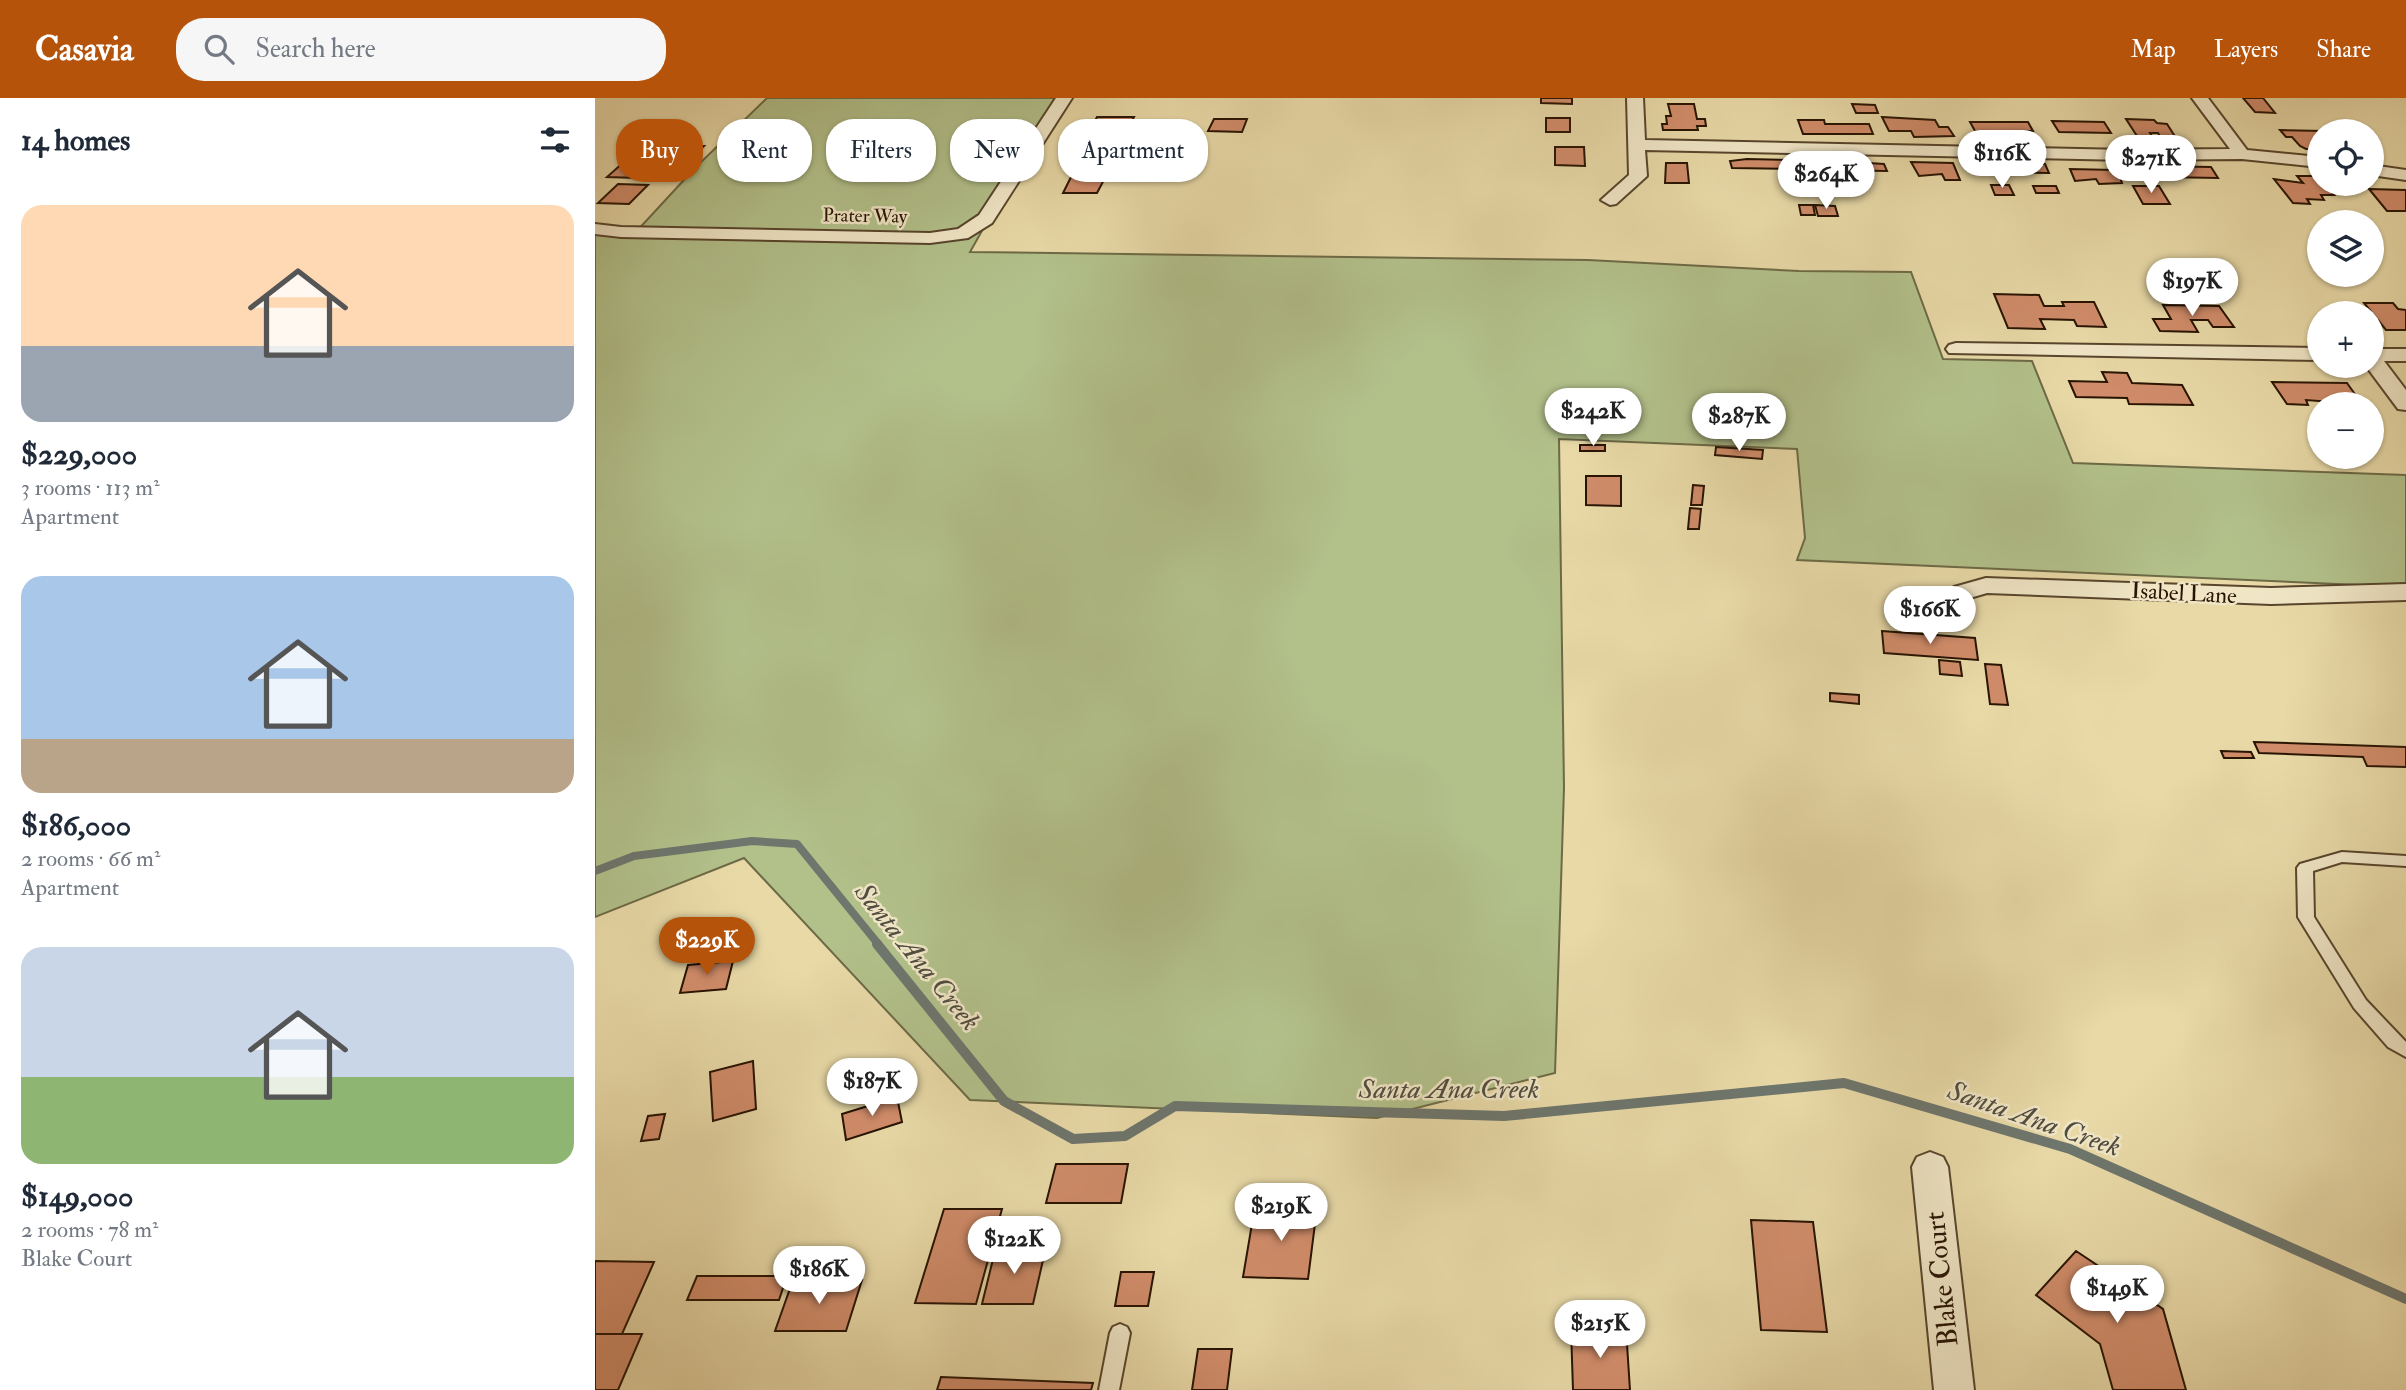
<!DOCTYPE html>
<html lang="en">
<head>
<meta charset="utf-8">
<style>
	body { margin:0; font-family:"IM FELL Double Pica",serif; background:#f6f6f7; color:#1f2937; height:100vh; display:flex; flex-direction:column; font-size:26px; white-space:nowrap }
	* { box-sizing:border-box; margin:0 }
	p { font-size:23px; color:#747a83 }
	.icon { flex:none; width:38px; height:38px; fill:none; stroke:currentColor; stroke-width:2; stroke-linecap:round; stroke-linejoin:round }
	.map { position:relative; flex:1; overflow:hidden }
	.side { display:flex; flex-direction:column; background:#fff; width:595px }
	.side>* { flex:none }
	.guide { position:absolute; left:21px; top:21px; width:665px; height:63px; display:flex; gap:14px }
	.buttons { position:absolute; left:1712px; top:21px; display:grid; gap:14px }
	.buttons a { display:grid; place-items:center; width:77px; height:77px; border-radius:50%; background:#fff; box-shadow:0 2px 5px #0004; font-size:35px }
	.price { position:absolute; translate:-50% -60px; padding:0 16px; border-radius:24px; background:#fff; color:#222; font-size:23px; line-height:46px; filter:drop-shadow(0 2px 4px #0008) }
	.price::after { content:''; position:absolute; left:50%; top:42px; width:21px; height:16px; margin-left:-10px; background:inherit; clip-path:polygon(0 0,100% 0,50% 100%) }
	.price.on { background:#b45309; color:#fff }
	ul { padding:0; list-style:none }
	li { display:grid; align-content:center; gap:14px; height:371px; padding:0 21px }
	li span { display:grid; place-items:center; height:217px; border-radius:21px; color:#555 }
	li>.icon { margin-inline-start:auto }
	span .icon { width:126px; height:126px; fill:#fffc; stroke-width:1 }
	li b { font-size:30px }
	h2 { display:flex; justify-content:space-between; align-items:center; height:84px; padding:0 21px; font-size:30px }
	.chip { padding:0 24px; border-radius:28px; background:#fff; box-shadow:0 2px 5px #0004; font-size:24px; line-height:63px }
	.chip.on { background:#b45309; color:#fff }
	header { display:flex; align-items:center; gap:42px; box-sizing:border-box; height:98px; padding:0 35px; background:#b45309; color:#fff }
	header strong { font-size:33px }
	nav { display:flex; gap:38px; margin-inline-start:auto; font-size:24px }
	.search { width:490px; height:63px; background:#f6f6f7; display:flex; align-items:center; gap:18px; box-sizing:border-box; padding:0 24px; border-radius:28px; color:#747a83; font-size:26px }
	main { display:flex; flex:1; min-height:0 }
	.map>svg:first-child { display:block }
</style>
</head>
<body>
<header>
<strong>Casavia</strong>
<div class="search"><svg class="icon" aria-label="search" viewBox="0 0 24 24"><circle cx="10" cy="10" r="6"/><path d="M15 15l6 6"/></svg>Search here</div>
<nav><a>Map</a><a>Layers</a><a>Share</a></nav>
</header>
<main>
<section class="side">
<h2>14 homes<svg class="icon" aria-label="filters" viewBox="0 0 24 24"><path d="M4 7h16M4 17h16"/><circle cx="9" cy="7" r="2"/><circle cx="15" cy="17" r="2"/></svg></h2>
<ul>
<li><span style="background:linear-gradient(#ffd9b3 65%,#9aa5b1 0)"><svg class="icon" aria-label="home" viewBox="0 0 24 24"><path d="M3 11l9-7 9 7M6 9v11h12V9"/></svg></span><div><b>$229,000</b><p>3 rooms · 113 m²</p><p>Apartment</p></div></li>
<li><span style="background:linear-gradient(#a9c7e8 75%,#b9a48a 0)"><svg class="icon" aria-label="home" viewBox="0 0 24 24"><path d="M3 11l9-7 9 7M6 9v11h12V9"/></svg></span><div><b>$186,000</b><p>2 rooms · 66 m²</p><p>Apartment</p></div></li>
<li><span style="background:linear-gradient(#c9d6e8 60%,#8fb573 0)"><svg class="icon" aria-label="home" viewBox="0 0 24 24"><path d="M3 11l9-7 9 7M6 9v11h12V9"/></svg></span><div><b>$149,000</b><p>2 rooms · 78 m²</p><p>Blake Court</p></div></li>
</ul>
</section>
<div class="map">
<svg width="1811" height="1292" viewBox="0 0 1811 1292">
	<rect width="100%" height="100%" fill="#e8d9a7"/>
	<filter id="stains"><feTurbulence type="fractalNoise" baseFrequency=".00286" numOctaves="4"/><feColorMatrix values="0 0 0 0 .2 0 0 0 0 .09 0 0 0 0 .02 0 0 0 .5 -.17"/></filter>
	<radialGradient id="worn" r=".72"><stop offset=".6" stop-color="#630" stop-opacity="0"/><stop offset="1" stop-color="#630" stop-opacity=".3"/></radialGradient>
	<!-- green -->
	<path fill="#b2c08a" stroke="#6d6a46" stroke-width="2" d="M172,0H462L375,154L993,162L1204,173L1316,174L1348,261L1437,263L1478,365L1811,377V489L1202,462L1210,440L1202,351L964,341L969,690L960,975L782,1020L375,1002L149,760L0,819V135H40L100,70Z"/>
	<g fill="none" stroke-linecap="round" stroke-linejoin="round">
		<!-- stream-far1 -->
		<path stroke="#6e766d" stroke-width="8" d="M0,773L39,758L157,743L202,746L284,847"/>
		<!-- stream -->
		<path stroke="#6e766d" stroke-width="10" d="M282,846L409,1003L478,1041L530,1038L580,1008L909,1018L1249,985L1475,1051L1811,1201"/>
	</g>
	<!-- building -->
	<path fill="#d08c6a" stroke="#281403" stroke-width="2" d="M946,0H977V6L946,5Z
		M1648,0H1668L1680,15L1660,14Z
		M1073,6H1099L1102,21H1110L1111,28H1102L1103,32H1068L1067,26H1072L1071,18H1076Z
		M1257,6L1280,7L1283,15H1261Z
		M502,19H539L532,32H495Z
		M1287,19L1340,22L1344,29H1353L1359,38L1319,39L1316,33H1294Z
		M951,20H975V34H951Z
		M619,21H652L647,34L613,33Z
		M1531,21L1559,22L1562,25L1572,26L1581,40H1566L1563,35H1555L1557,38H1542Z
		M1203,22H1229L1230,26H1274L1278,36H1208Z
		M1457,23L1509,24L1516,35L1464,34Z
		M1375,24H1433L1438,33H1430L1432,36L1380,33Z
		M1685,32L1729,33H1724V51H1711L1705,48L1697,39H1691Z
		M87,48H109L103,54H80Z
		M960,49H989L990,68L960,67Z
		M476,50L514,51L509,60H494L490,68L475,67L480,59L471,58Z
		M1152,61L1195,62L1197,71L1137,70L1135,63Z
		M1224,62L1289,66L1292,73L1226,72Z
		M30,63H60L43,80L12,79Z
		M1316,64L1358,65L1365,82H1350L1347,76L1324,78Z
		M1071,65H1092L1094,85H1070Z
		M1402,65L1450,66L1454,75L1392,74L1388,66Z
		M1560,68L1616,69L1623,80L1567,79Z
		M1518,69H1536L1541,77H1524L1527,85L1504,86L1501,81L1480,83L1475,71L1520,72Z
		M477,77L511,78L502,95H468Z
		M1702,78H1723L1724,86H1743H1729L1739,97H1726L1729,102L1712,101L1715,106L1698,105L1679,81L1708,85Z
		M23,86L53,87L34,106L3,105Z
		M1396,87H1414L1419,97H1400Z
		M1438,88H1461L1464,95H1441Z
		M1538,88H1564L1575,106H1548Z
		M1774,91L1811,92V113H1792Z
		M1204,107H1218L1220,117H1206Z
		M1220,107L1240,108L1243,118H1223Z
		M1399,196L1444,197L1449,208H1469L1467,204H1499L1511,229L1482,228L1479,222L1445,221L1450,231L1413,230Z
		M1769,205H1798L1803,211L1811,212V232H1791Z
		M1568,207L1624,208L1639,229H1618L1613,222H1596L1603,234L1565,233L1558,221H1576Z
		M1507,274L1532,275L1537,285L1587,287L1598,307L1534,306L1532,300L1481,299L1474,283L1512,284Z
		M1677,284L1752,285L1767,306L1711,302L1713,307L1692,306Z
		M985,347H1010V353H985Z
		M1121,349L1168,352L1167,361L1120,357Z
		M991,378H1026V408L991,407Z
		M1098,387L1109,388L1107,407H1096Z
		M1095,410L1106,411L1104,431H1093Z
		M1287,533L1380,540L1383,562L1289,555Z
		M1344,562L1365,564L1367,578L1345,576Z
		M1390,566L1406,567L1413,607L1395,606Z
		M1235,595L1264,597V606L1235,603Z
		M1659,644L1811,649V669L1772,668L1768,659L1664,655Z
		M1626,653L1656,654L1659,660H1629Z
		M138,863L131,891L85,895L93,867Z
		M158,963L161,1011L118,1023L115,974Z
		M302,999L307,1024L251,1042L247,1016Z
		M70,1016L64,1041L46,1043L53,1018Z
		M461,1066H533L526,1105H451Z
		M660,1108L722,1110L713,1181L648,1179Z
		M349,1111H407L381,1206L320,1205Z
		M1156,1122L1218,1124L1232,1234L1166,1232Z
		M401,1149H451L438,1206H387Z
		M1481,1153L1568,1211L1591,1292H1518L1505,1246L1441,1197Z
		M0,1163L59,1164L27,1236H0Z
		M526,1174H559L553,1208H520Z
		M102,1178H192L184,1202H92Z
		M198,1182H267L251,1233H180Z
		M976,1231H1031L1035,1292H978Z
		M0,1236H47L23,1292H0Z
		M603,1251H637L632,1292H597Z
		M346,1279L498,1285L496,1292H342Z"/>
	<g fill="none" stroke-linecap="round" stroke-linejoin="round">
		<defs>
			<path id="service" d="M1747,754L1811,758V768L1747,764L1718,773L1719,819L1771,902L1811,944V959L1793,949L1759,910L1703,819L1702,770L1705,766Z
				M525,1226L532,1229L535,1235L524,1292H504L515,1235L518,1229Z"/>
			<path id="minor" d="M461,0H477L397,125L373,140L335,145L26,139L0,136V126L26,129L335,135L363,131L384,117Z
				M1032,0H1048L1050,42L1532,52L1635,51L1597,0H1613L1652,52L1724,59V69L1647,61L1532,62L1050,52L1052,78L1021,106L1015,107L1006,102L1034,77Z
				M1776,67L1811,72V82L1776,77Z
				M1361,245L1724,250V262L1354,255L1351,251L1354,247Z
				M1776,251H1811V263H1789L1811,292V312L1803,311L1771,268H1776Z
				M1391,480L1676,490L1811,486V502L1676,506L1392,495L1368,502L1359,499L1355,494L1359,489Z
				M1335,1054L1348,1059L1353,1069L1379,1292H1339L1317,1069L1322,1059Z"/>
		</defs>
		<!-- service casing -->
		<use href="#service" stroke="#58452c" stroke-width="4"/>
		<!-- minor casing -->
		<use href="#minor" stroke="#58452c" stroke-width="4"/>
		<!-- service -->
		<use href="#service" fill="#f0e6c6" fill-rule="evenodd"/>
		<!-- minor -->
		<use href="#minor" fill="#f0e6c6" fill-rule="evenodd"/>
	</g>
	<g text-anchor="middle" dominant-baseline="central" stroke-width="5" stroke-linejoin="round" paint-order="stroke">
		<!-- far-street labels -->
		<g font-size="19" fill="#281403" stroke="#f0e6c6">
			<text transform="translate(270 118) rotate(1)">Prater Way</text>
		</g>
		<!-- street labels -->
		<g font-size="23" fill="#281403" stroke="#f0e6c6">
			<text transform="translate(1589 495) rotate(3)">Isabel Lane</text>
		</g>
		<!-- near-water labels -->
		<g font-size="28" font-style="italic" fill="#514d41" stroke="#f0e6c6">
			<text transform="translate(322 859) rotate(51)">Santa Ana Creek</text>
			<text x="854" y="991">Santa Ana Creek</text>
			<text transform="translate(1439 1021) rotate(19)">Santa Ana Creek</text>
		</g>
		<!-- near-street labels -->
		<g font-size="28" fill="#281403" stroke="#f0e6c6">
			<text transform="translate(1347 1181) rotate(-96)">Blake Court</text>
		</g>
	</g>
	<rect width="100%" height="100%" filter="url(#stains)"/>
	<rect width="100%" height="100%" fill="url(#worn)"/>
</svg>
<div class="buttons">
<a><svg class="icon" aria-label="locate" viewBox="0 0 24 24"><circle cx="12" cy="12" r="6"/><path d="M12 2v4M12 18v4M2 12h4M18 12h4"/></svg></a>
<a><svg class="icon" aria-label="layers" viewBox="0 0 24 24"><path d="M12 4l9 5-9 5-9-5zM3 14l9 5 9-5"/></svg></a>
<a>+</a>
<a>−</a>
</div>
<b class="price" style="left:1407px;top:92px">$116K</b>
<b class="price" style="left:1556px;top:97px">$271K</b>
<b class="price" style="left:1231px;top:113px">$264K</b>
<b class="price" style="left:1597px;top:220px">$197K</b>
<b class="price" style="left:998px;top:350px">$242K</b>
<b class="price" style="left:1144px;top:355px">$287K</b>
<b class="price" style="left:1335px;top:548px">$166K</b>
<b class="price on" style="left:112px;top:879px">$229K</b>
<b class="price" style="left:277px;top:1020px">$187K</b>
<b class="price" style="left:686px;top:1145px">$219K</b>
<b class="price" style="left:419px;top:1178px">$122K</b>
<b class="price" style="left:224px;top:1208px">$186K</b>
<b class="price" style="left:1522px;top:1227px">$149K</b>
<b class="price" style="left:1005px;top:1262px">$215K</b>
<div class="guide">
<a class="chip on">Buy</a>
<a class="chip">Rent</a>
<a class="chip">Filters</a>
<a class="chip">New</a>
<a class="chip">Apartment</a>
</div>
</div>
</main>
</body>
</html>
